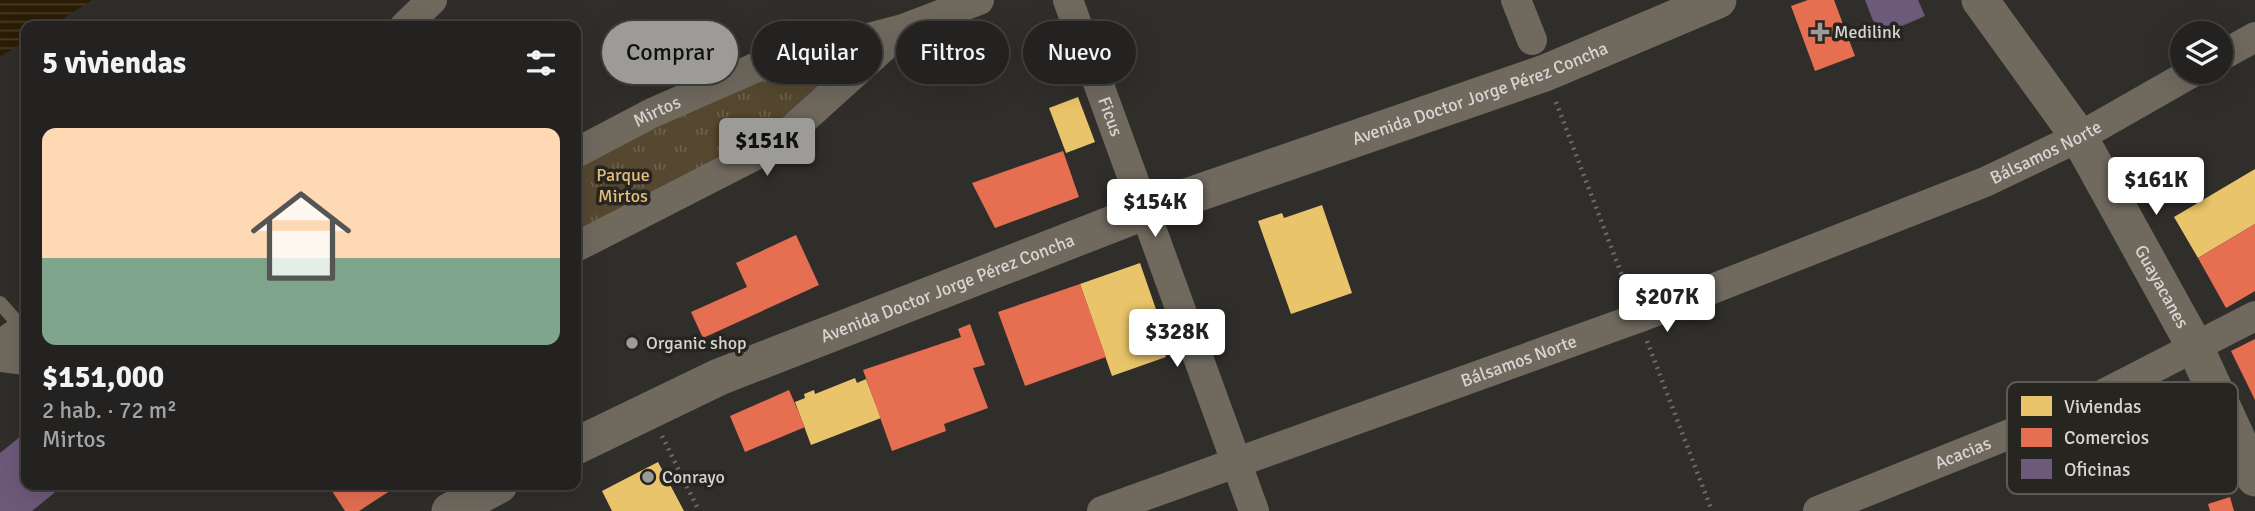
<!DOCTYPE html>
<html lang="es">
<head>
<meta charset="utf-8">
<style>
	body { margin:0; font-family:Signika,sans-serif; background:#302f2d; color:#f1f3f6; height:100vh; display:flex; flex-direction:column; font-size:26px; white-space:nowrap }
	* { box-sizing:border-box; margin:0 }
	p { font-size:23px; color:#a3a4a5 }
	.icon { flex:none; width:38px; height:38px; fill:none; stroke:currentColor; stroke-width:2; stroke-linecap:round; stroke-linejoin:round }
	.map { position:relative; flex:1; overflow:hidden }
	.details { position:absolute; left:21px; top:21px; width:560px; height:469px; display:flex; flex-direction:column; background:#242220; border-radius:14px; box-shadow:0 7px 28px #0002,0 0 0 2px #413f3e }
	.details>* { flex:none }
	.guide { position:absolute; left:602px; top:21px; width:665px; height:63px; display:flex; gap:14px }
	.buttons { position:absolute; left:2170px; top:21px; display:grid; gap:14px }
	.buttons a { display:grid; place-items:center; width:63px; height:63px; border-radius:50%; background:#242220; box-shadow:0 7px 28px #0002,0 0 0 2px #413f3e; font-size:35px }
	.price { position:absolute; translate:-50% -60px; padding:0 16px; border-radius:7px; background:#fff; color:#222; font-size:23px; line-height:46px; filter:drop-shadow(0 2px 4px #0008) }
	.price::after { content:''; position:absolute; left:50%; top:42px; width:21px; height:16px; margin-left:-10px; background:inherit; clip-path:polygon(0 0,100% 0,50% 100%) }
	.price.selected { background:#9d9b98; color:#111 }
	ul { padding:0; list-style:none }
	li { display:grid; align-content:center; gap:14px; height:371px; padding:0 21px }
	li+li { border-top:2px solid #413f3e }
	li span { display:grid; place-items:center; height:217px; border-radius:14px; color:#555 }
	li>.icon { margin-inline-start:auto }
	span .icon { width:126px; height:126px; fill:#fffc; stroke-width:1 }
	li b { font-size:30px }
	h2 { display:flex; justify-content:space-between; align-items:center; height:84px; padding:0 21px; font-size:30px }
	.tag { padding:0 24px; border-radius:32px; background:#242220; box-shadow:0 7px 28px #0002,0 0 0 2px #413f3e; font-size:24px; line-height:63px }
	.tag.selected { background:#9d9b98; color:#111 }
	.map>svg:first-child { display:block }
</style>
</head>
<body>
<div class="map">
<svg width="2255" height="511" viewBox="0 0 2255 511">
	<defs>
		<pattern id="park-tufts" width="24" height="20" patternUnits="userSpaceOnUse" patternTransform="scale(1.75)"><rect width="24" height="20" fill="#564830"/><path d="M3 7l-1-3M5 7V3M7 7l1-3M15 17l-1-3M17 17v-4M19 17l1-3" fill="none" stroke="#6e624d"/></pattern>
		<pattern id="water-rules" width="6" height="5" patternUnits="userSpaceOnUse" patternTransform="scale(1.75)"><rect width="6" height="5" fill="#2b1c04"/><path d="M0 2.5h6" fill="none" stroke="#493c28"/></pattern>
	</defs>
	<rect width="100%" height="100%" fill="#302e2b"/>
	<!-- park -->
	<path fill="url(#park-tufts)" d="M903,29L774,144L576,252V169L732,88Z"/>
	<!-- water -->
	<path fill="url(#water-rules)" d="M0,0H92L52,26H26V41L0,57Z"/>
	<!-- homes -->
	<path fill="#e9c46a" d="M1078,97L1095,142L1066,153L1049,108Z
		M2255,169V224L2198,258L2174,217Z
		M1322,205L1352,293L1291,314L1258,221L1282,213L1284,218Z
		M1140,263L1159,318L1153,320L1166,357L1112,376L1080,284Z
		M855,378L857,383L866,379L881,418L811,445L795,402L805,398L804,394L814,390L815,394Z
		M658,462L684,511H612L602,491Z"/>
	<!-- shops -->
	<path fill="#e76f51" d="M1808,0H1834L1855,56L1815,71L1791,6Z
		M1063,151L1079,197L995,228L972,183Z
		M2255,224V291L2226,308L2198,258Z
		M796,235L819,285L703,338L691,312L747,287L736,263Z
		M1080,284L1106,357L1025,386L998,312Z
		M970,324L985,365L973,368L988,408L944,424L946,431L892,451L863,370L961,337L958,329Z
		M2255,339V400L2231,351Z
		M789,390L805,427L745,452L730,416Z
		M328,485H399L359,511H345Z
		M2230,497L2234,511H2210L2208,504Z"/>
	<!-- offices -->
	<path fill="#6d597a" d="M1865,0H1918L1925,16L1879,36Z
		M26,432V485H64L32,511H0V453Z"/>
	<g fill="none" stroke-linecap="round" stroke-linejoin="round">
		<!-- path -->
		<path stroke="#6e6a62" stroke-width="4.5" stroke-dasharray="2 5" stroke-linecap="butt" d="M1556,102L1629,294
			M1647,341L1712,511
			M662,436L699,511"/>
		<!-- service -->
		<path stroke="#6f695e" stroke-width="14" d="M0,303L23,329"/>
		<!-- minor -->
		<g stroke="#6f695e" stroke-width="30">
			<path id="s1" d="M1068,0L1254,511"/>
			<path d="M1516,0L1532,40"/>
			<path d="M405,26L432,0"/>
			<path d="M2221,56L2255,37"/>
			<path id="s2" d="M576,153L652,113L757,67L903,29L979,0"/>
			<path d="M576,247L775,145L900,32"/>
			<path d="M0,345L26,327"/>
			<path d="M0,357L26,360"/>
			<path id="s3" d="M1102,511L1638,318L1985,182L2079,137L2193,72"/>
			<path id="s4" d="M1818,511L2080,406L2255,316"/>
		</g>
		<!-- tertiary -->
		<g stroke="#6f695e" stroke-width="37">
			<path id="s5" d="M1980,0L2079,137L2194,345L2255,478"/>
			<path id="s6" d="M576,446L719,377L1146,211L1545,73L1718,0"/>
			<path d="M450,511L499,485"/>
		</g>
	</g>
	<!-- markers -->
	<g fill="#9d9b98" stroke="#272520" stroke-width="2.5">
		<path d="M1816.5 21.5h7v7h7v7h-7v7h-7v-7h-7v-7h7z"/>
		<circle cx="632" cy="343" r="7"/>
		<circle cx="648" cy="477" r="7"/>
	</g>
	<g text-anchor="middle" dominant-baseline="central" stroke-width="7" stroke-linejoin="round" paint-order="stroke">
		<!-- poi labels -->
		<g font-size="18" fill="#d7d5d2" stroke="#272520" text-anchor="start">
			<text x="1834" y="32">Medilink</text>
			<text x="646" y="343">Organic shop</text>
			<text x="662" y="477">Conrayo</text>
		</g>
		<!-- street labels -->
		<g font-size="18" fill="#d7d5d2" stroke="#272520">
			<text stroke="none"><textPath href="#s6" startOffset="971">Avenida Doctor Jorge Pérez Concha</textPath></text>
			<text stroke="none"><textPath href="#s2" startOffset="91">Mirtos</textPath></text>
			<text stroke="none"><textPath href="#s1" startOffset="124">Ficus</textPath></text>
			<text stroke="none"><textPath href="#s3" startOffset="1010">Bálsamos Norte</textPath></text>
			<text stroke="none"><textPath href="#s5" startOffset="340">Guayacanes</textPath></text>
			<text stroke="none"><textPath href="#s6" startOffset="404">Avenida Doctor Jorge Pérez Concha</textPath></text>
			<text stroke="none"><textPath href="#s3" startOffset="443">Bálsamos Norte</textPath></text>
			<text stroke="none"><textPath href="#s4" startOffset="156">Acacias</textPath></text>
		</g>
		<!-- park labels -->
		<g font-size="18" fill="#e5be7b" stroke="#272520">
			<text x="623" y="175">Parque<tspan x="623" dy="21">Mirtos</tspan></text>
		</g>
	</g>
	<!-- legend -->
	<rect x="2007" y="382" width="231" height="112" rx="10" fill="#272520" stroke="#5c5a55" stroke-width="2"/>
	<rect x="2021" y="396" width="31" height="20" fill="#e9c46a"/>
	<rect x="2021" y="428" width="31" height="19" fill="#e76f51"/>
	<rect x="2021" y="459" width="31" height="20" fill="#6d597a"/>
	<g font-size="19" fill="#d7d5d2">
		<text x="2064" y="413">Viviendas</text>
		<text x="2064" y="444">Comercios</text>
		<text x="2064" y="476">Oficinas</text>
	</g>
</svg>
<div class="buttons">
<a><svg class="icon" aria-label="layers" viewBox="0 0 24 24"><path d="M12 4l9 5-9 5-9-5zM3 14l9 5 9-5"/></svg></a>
</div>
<b class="price selected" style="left:767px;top:178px">$151K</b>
<b class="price" style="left:2156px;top:217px">$161K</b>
<b class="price" style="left:1155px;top:239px">$154K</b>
<b class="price" style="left:1667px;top:334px">$207K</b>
<b class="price" style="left:1177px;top:369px">$328K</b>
<div class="guide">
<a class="tag selected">Comprar</a>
<a class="tag">Alquilar</a>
<a class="tag">Filtros</a>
<a class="tag">Nuevo</a>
</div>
<section class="details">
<h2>5 viviendas<svg class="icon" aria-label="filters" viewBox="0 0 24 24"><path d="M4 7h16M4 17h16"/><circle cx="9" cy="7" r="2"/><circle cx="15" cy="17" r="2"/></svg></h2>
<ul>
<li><span style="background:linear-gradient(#ffd9b3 60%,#7fa58c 0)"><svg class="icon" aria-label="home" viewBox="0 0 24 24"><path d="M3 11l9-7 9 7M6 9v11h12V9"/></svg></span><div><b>$151,000</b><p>2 hab. · 72 m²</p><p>Mirtos</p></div></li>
</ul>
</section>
</div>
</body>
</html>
